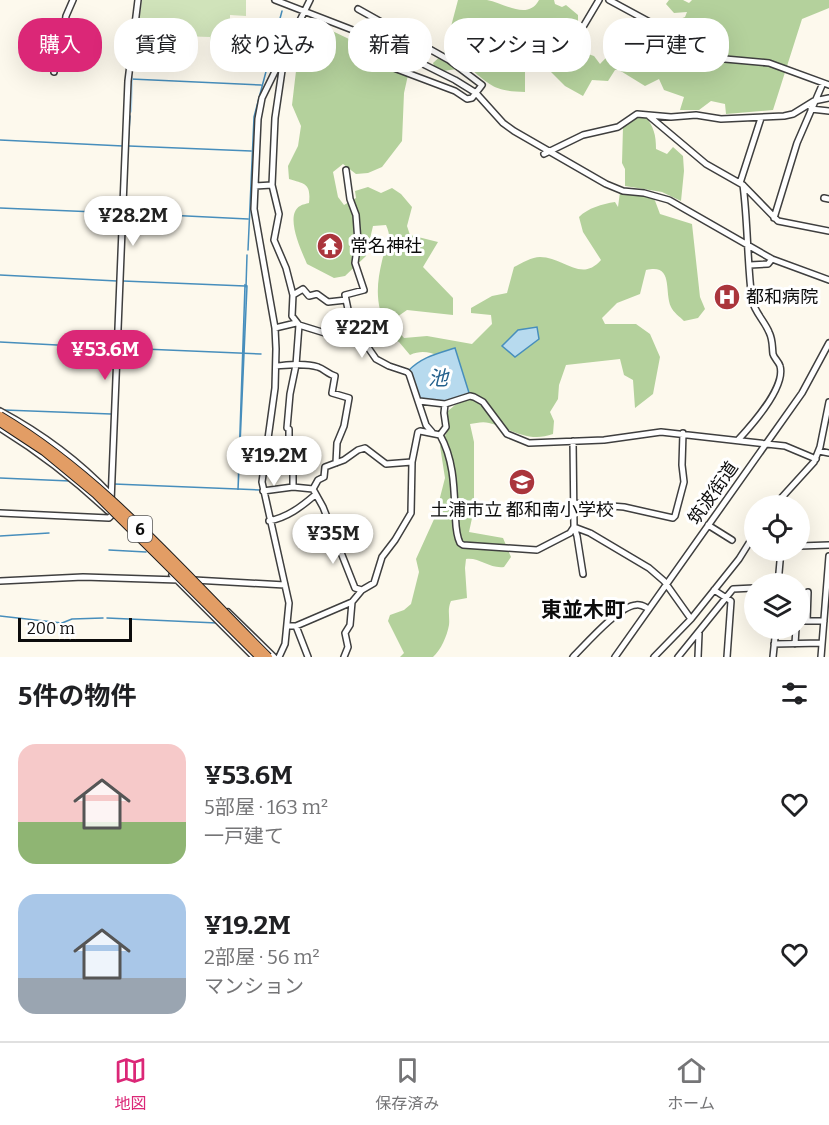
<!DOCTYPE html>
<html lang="ja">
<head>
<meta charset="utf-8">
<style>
	body { margin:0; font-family:Bitter,"Noto Sans JP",serif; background:#f6f6f6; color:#202124; height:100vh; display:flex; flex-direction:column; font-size:22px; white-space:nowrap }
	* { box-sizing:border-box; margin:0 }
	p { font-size:20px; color:#757577 }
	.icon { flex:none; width:33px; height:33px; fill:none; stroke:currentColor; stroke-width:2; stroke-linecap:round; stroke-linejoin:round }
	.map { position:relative; height:657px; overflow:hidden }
	.side { display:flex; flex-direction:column; background:#fff; flex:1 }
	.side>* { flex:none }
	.top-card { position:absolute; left:18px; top:18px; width:794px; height:54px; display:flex; gap:12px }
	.fabs { position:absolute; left:744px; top:495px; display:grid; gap:12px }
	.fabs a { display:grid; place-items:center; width:66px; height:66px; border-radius:50%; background:#fff; box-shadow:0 6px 24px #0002; font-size:30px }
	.scale { position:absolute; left:18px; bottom:15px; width:114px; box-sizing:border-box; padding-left:6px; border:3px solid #0c0c0c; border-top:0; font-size:16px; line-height:21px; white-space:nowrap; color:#0c0c0c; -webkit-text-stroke:4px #fff; paint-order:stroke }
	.price { position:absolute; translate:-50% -51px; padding:0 14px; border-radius:21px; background:#fff; color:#222; font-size:20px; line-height:39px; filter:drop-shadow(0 2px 3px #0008) }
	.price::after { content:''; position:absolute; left:50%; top:36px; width:18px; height:14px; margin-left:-9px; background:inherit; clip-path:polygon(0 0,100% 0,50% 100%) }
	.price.on { background:#db2777; color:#fff }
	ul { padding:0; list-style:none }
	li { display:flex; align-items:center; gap:18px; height:150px; padding:0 18px }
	li span { display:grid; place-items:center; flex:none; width:168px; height:120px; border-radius:18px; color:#555 }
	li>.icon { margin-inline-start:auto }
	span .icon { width:72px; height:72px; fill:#fffc; stroke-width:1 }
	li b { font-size:26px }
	h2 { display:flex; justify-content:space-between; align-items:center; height:72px; padding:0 18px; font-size:26px }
	.tag { padding:0 21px; border-radius:24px; background:#fff; box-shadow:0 6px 24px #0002; font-size:21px; line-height:54px }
	.tag.on { background:#db2777; color:#fff }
	.tab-bar { display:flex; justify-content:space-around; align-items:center; height:84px; border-top:2px solid #e0e0e0; background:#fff; font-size:16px; color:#757577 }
	.tab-bar a { display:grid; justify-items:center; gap:3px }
	.tab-bar .on { color:#db2777 }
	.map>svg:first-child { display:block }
</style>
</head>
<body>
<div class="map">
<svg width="829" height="657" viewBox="0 0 829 657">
	<rect width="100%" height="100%" fill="#fdf9ed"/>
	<!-- green -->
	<path fill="#d0e3ba" d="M142,0H246V16L230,15V47L210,46V37L179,36V27L139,22Z"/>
	<!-- forest -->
	<path fill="#b4d19c" d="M458,0C467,0 478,0 487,0C504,3 528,21 539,0H554L555,4L562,7L566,5L578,15V23L572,28L544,22L524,41L525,46L534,43L540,34L545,36L548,44L558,47L564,46L594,56L600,64C610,55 619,41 633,43L630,55L632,63L648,71L657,62L658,40L671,46L677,53L683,51L693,44C683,38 675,34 675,21L685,17L687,12L674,13L666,4L669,0H683L689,3L692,0H829V8L802,19L773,110L726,114L725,104L711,101L699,110H680L684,97L664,90L659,79L645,86L619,70H615L608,81L592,80L583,96L565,86L547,68L542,66L525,69V92C497,91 493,88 472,70L484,44L469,34L457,69L436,72L433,63L444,53Z
		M324,27L349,39L351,56L408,75L404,93L402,141L382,167L368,173L356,174L343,164L333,172L338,197L344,205L356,198L355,191L368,187L381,193L392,188L401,194L412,207L407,226L410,235L438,242L423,267L453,298V315L407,310L397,317L396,329L404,338L427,336L472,344L492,324L491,315L471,313V308L492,296L507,293L514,267C522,263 532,257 540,257C564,257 581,283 601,260L583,232L579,217C588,208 602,204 615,202L618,207L620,192L654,198L660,214L692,224L700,297L705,309L698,318L684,321C680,317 673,312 671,307C664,291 674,263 646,270L640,294L617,303L602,318L605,324H636L650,334L660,357L653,394L635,408L633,380L624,375L620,359L566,365L559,385L558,399L550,412L554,421L553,434C528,443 512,429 489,423C483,421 476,423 470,424L474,442V509L469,532L503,538L511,557L504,567C490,569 479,557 466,559L465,568L467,598L451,601C447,610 450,616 449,625C447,636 441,650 433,657H400L404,653L388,621L390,615L404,610L411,604L419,572L416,559L435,517L445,478L440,446L447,432L448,411L455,405L468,400L455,362C439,357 427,347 410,355L399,342L376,332L375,318L380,310C376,293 378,278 382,261C385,246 394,243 386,225L373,226L366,256L345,276L334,278L307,264C302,252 284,215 300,206C303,204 306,204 309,203C311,184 306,184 289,179L288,166L298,146L301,126L292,105L298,54L312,29Z
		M637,116H645C654,127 656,135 656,149L667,154L673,147L683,156L684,171L681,201L662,192L625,186V169L622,163L623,127Z"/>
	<!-- water -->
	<path fill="#b7daee" stroke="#478ebc" stroke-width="1.5" d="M245,285L247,286L238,490Z
		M537,327L539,339L515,357L502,346L518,330Z
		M455,348L470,396L445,403L420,400L408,371C422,357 436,354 455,348Z"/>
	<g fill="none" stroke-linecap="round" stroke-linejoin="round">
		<!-- stream -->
		<path stroke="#478ebc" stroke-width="1.5" d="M131,79L261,85
			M0,140L123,146
			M129,146L251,151
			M127,160L130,116
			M0,208L120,213
			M126,213L248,219
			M248,250L254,117L282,11
			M0,275L117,281
			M123,281L245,286
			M246,287L247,255
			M0,342L114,348
			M120,348L261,354
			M4,410L111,414
			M0,478L70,481
			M114,484L260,490
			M0,536L49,533
			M109,550L146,552
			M0,616L62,623L72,619L103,618
			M107,618L217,623"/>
		<!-- canal -->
		<path stroke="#b7daee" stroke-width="4" d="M130,111L131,78"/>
		<defs>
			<path id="minor" d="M275,0L363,34L455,80L476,93L503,123L514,131L606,184L623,191L644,193L669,200L772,259L829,280
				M609,0L705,52L725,59L769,63L829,85
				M577,37L599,0
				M354,50L378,62L455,91L467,99L472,98L482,85L449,60L358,9
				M284,57L275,118L272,185L279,214L274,240L286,268L293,295L292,316L299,325L367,346L376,359L389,366L407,372L409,374L426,425L432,432
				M54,72L56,53L62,44L66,16L73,0
				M811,109L829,111
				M649,116L706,164L743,185L778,221L829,231
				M544,154L583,135L618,127L637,114L671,117L696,115L721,119L784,116L793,114L814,101L829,98
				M740,183L761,118
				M255,186L272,185
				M824,198L829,199
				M774,218L797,143L823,83
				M750,265L768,264L772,259
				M293,295L303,289L309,296L317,294L328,302L346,300
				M275,328L296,323
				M330,333L336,323L347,319L349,314L345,295L364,290L355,263L358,242L356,215L350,199L346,170
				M276,366C289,365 305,363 318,367C324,369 328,374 335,376L332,393L349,398L344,426L337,443L336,463
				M419,401L445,404L470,396L474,397L483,402L507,434L529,443L604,440L661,432L785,446L816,459
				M0,411C41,433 79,461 111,495
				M0,428C39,452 75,480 108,511
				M440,435L446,427L444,413L445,404
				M738,440C751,426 786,387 780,366C779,362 774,358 773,354C772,346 773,340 769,332C765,322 754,311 752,300C747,262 748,223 743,185
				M573,441L574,527L577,536L583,574
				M819,451L829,453
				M293,487V473L289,463V429L287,428L290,394L296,365L299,325
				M313,489L323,507L355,588L362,590L374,583L382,557L395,540L411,513L412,462L418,432L420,431L440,435C453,458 454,484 455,510C456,521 455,533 460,543L463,545L537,550L570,533L574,527
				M313,489L318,480L324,477L325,467L344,460L358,450L365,448L386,464L412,462
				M263,491L293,487L313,489
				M111,502L128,81L138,0
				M573,503L624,507L673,518L675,516L684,482L682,465L683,433
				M774,506L814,462L820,447L829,402
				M0,513L109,518L112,515
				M269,521C288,517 301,507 315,495
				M708,525L732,540
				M574,527L590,533L649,568L664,581L691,619
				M800,546L829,545
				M172,575L254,657
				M194,580L285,585
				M0,581L83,577L179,580
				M778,584L781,550
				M714,590L731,601L727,657
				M228,612L274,657
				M800,621H824
				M807,621L808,592
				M288,626H296L352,602
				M296,626L308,657
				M774,644L822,643
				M795,644L796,628
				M279,657L285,644L289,603L262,482L275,388L276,349L275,328L254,209L255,186L258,119L262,98L310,0
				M344,657L348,647L345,633L350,625L352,602L362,590
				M573,657C586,644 619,606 636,605C641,604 645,607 649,609
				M615,657L802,393L829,343
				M654,657L691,619L739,559L754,535
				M678,657L733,589L754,588
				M698,657L699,633
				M773,657L776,628
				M821,657L829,556"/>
		</defs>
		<!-- minor casing -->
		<use href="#minor" stroke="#3f3f3f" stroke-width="8"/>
		<!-- minor -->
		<use href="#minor" stroke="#fff" stroke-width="5"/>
		<defs>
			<path id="highway-bridge" d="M0,416C104,478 183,573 268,657
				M0,422L44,451L96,494L260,657"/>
		</defs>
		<!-- highway-bridge casing -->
		<use href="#highway-bridge" stroke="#1d1d1d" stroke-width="10" stroke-linecap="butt"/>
		<!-- highway-bridge -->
		<use href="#highway-bridge" stroke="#e29d65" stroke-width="8"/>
	</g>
	<!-- icons -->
	<defs>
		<symbol id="temple-disc" viewBox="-11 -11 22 22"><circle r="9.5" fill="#aa353c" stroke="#fff"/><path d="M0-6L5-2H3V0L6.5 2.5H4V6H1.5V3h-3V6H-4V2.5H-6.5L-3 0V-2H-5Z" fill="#fff"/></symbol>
		<symbol id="hospital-disc" viewBox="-11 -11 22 22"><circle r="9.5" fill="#aa353c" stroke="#fff"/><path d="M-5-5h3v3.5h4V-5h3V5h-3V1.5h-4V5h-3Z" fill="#fff"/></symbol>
		<symbol id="school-disc" viewBox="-11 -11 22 22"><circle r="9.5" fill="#aa353c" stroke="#fff"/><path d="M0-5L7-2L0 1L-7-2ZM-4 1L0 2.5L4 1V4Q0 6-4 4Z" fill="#fff"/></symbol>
	</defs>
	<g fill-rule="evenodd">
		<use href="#temple-disc" x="315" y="231" width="30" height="30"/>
		<use href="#hospital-disc" x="712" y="282" width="30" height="30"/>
		<use href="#school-disc" x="507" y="467" width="30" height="30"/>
	</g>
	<g text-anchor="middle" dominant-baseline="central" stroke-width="6" stroke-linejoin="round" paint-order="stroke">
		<!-- shield labels -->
		<rect fill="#fff" stroke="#555" stroke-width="1.5" x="128" y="516" width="24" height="26" rx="4.5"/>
		<g font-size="16" font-weight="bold" fill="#0c0c0c">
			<text x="140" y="529">6</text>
		</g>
		<!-- poi labels -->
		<g font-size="18" fill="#0c0c0c" stroke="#fff" text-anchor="start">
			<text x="350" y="246">常名神社</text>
			<text x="746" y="297">都和病院</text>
			<text x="522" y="510" text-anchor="middle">土浦市立 都和南小学校</text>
		</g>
		<!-- street labels -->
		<g font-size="18" fill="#0c0c0c" stroke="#fff">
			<text transform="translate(713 493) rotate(-55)">筑波街道</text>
		</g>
		<!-- water labels -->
		<g font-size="20" font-style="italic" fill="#25618d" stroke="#fff">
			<text x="438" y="378">池</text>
		</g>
		<!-- quarter labels -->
		<g font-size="21" font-weight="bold" fill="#0c0c0c" stroke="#fff">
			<text x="583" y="610">東並木町</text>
		</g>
	</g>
</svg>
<div class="fabs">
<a><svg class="icon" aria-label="locate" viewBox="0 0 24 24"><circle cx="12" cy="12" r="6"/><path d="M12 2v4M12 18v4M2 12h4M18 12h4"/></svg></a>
<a><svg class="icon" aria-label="layers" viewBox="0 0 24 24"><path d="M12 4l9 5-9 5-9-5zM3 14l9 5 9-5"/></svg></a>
</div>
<div class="scale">200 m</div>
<b class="price" style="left:133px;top:247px">¥28.2M</b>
<b class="price" style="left:362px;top:359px">¥22M</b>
<b class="price on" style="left:105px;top:381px">¥53.6M</b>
<b class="price" style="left:274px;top:487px">¥19.2M</b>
<b class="price" style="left:333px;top:565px">¥35M</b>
<div class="top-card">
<a class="tag on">購入</a>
<a class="tag">賃貸</a>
<a class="tag">絞り込み</a>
<a class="tag">新着</a>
<a class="tag">マンション</a>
<a class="tag">一戸建て</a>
</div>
</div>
<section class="side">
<h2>5件の物件<svg class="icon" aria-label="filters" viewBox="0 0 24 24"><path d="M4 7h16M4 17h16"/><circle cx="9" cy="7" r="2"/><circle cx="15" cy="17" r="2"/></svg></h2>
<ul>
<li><span style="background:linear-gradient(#f6c9c9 65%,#8fb573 0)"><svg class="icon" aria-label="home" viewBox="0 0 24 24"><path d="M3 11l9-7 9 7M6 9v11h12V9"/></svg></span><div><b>¥53.6M</b><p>5部屋 · 163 m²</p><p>一戸建て</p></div><svg class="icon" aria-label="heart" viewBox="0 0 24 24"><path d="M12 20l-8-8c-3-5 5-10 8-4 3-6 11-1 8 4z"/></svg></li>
<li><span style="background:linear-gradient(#a9c7e8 70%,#9aa5b1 0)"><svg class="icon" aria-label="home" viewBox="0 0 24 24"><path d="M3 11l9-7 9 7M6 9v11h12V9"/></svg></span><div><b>¥19.2M</b><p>2部屋 · 56 m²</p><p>マンション</p></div><svg class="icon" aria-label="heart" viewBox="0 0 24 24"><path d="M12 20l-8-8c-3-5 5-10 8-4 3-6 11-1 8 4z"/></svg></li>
</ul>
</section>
<nav class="tab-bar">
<a class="on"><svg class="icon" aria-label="map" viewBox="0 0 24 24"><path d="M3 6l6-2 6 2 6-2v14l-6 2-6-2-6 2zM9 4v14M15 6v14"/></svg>地図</a>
<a><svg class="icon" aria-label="saved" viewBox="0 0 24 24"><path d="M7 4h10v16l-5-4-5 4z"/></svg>保存済み</a>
<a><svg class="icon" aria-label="home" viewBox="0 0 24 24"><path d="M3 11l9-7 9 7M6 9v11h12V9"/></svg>ホーム</a>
</nav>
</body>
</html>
